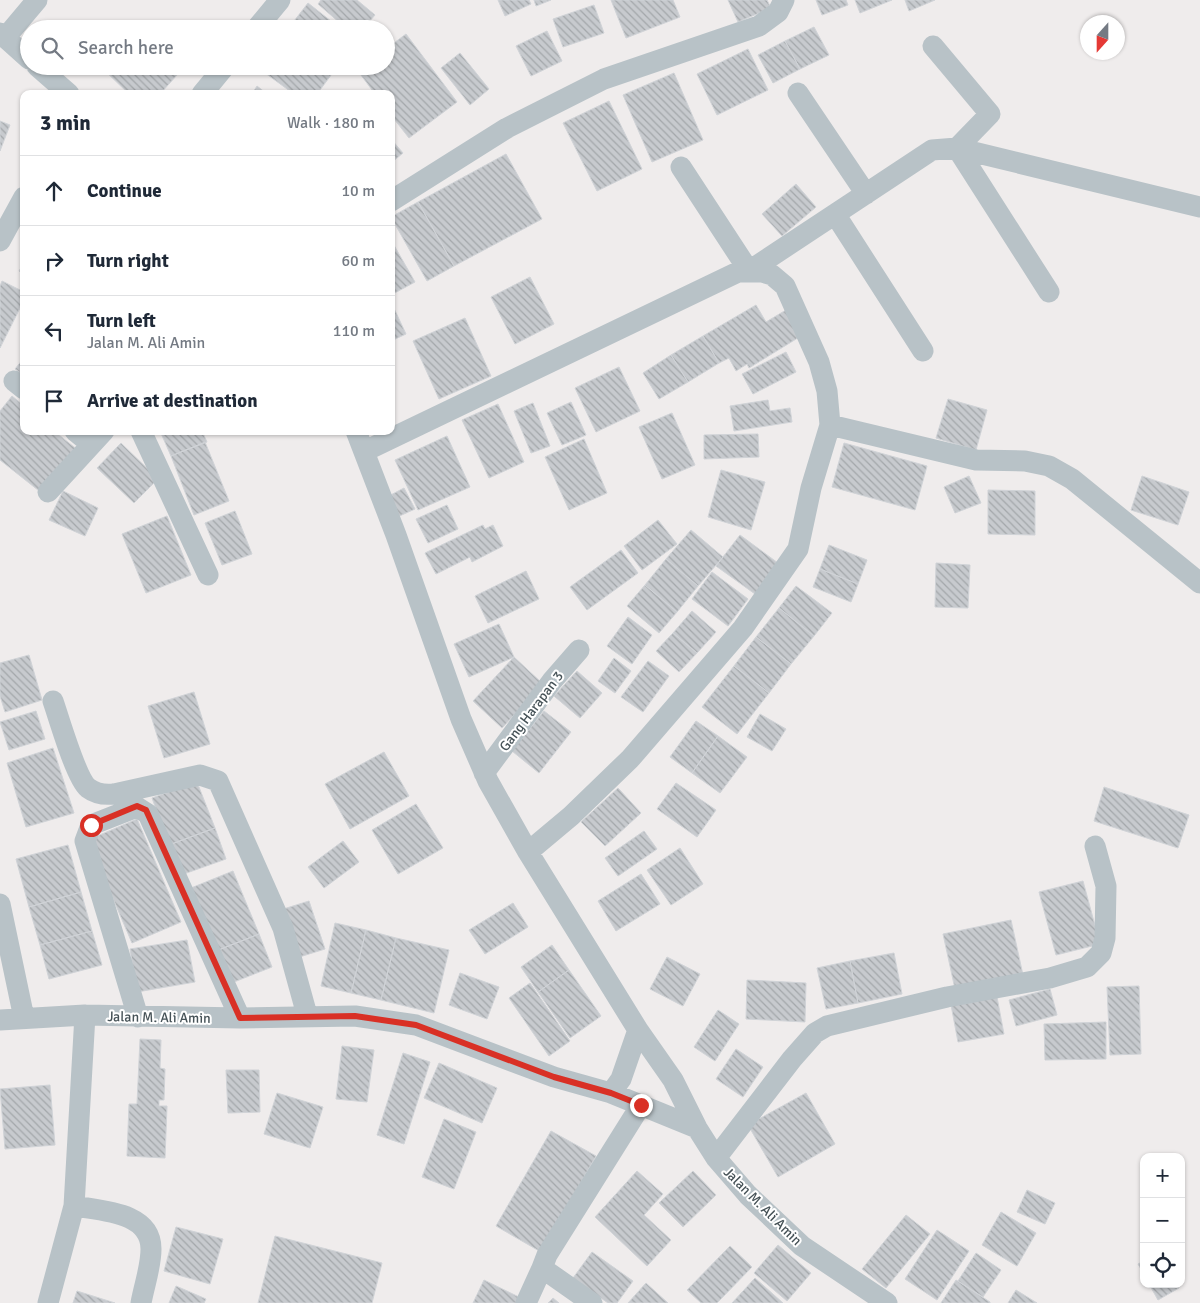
<!DOCTYPE html>
<meta charset="utf-8">
<style>
body{margin:0;font-family:Signika,sans-serif;background:#f2f2f3;color:#1f2937}
.controls{position:absolute;right:15px;bottom:15px;display:grid;overflow:hidden;border-radius:10px;box-shadow:0 1px 4px #0004}
.controls button{width:45px;height:45px;display:grid;place-items:center;padding:0;border:0;border-bottom:1px solid #e0e1e3;background:#fff;color:#1f2937;font:25px sans-serif}
.compass{position:absolute;left:1080px;top:15px;width:45px;height:45px;border-radius:50%;background:#fff;box-shadow:0 1px 4px #0004;rotate:201deg}
.stop{position:absolute;width:15px;height:15px;margin:-11px;border:4px solid #d93025;border-radius:50%;background:#fff}
.stop.end{background:#d93025;border-color:#fff;box-shadow:0 1px 5px #0008}
.list{margin:0;padding:0;list-style:none}
h2{display:flex;justify-content:space-between;align-items:center;height:65px;margin:0;padding:0 20px;font-size:21px}
h2 small{font-size:16px;font-weight:400;color:#747a83}
.list li{display:grid;grid-template-columns:32px 1fr auto;gap:15px;align-items:center;box-sizing:border-box;height:70px;padding:0 20px;border-top:1px solid #e0e1e3}
.list b{display:block;font-size:19px;white-space:nowrap}
.list p{margin:0;font-size:16px;white-space:nowrap;color:#747a83}
.list em{font-size:16px;font-style:normal;color:#747a83}
.icon{flex:none;width:28px;height:28px;fill:none;stroke:currentColor;stroke-width:2;stroke-linecap:round;stroke-linejoin:round}
.map{position:relative;flex:none;width:1200px;height:1303px;overflow:hidden}
.search{position:absolute;background:#fff;box-shadow:0 1px 4px #0004;left:20px;top:20px;width:375px;height:55px;display:flex;align-items:center;gap:12px;box-sizing:border-box;padding:0 18px;border-radius:28px;color:#747a83;font-size:19px}
.panel{position:absolute;background:#fff;box-shadow:0 1px 4px #0004;left:20px;top:90px;width:375px;height:345px;border-radius:10px}
.map>svg:first-child{display:block}
.building{fill:url(#building-back-hatch);stroke:#d0d3d7}
.lines{fill:none;stroke-linecap:round;stroke-linejoin:round}
.street{stroke:#b8c2c7;stroke-width:21}
.route{stroke:#d93025;stroke-width:6}
.labels{text-anchor:middle;stroke-width:4;stroke-linejoin:round;paint-order:stroke}
.street-label{font-size:14px;fill:#465257;stroke:#fff}
</style>
<div class="map">
<svg width="1200" height="1303" viewBox="0 0 1200 1303">
<defs>
<pattern id="building-back-hatch" width="6" height="6" patternUnits="userSpaceOnUse" patternTransform="scale(1.25)"><rect width="6" height="6" fill="#c7cace"/><path d="M-1 5l2 2M0 0l6 6M5-1l2 2" fill="none" stroke="#a3a7aa"/></pattern>
</defs>
<rect width="100%" height="100%" fill="#efecec"/>
<path class="building" d="M321,0H357L375,15L363,29H347L318,4Z
M498,0H529L531,4L505,16Z
M534,0H551L536,6Z
M611,0H673L680,17L626,38Z
M728,0H767L771,8L738,22Z
M816,0H846L848,5L822,15Z
M855,0H892L860,13Z
M905,0H935L909,11Z
M308,3L341,29H297L291,25Z
M594,5L604,33L563,47L553,19Z
M814,27L829,55L800,69L785,41Z
M547,31L562,61L531,76L516,46Z
M406,34L457,102L409,138L391,115V94H375L358,71L363,66H386V49Z
M785,41L800,69L773,83L758,55Z
M748,49L768,90L717,115L697,74Z
M460,53L489,89L470,105L441,68Z
M100,66H168L177,75L160,94H129Z
M263,66H336L337,67L317,94H294L261,70Z
M674,73L703,140L652,162L623,95Z
M257,86L267,94H252Z
M609,101L642,169L597,191L563,123Z
M0,121L10,125L0,151Z
M391,139L403,153L391,163Z
M506,154L542,219L454,266L418,202Z
M796,184L816,207L782,236L762,214Z
M418,202L454,266L427,281L391,217Z
M391,240L415,282L391,295Z
M24,263V275L19,271Z
M530,277L554,324L515,344L491,297Z
M2,281L24,292V300L0,348V286Z
M391,302L406,334L391,341Z
M756,305L766,322L786,310L801,336L749,368L747,364L736,371L729,358L719,363L703,336Z
M465,318L491,376L439,399L413,341Z
M703,336L719,363L688,382L671,355Z
M786,352L796,372L753,394L742,374Z
M671,355L688,382L659,399L643,373Z
M24,358V375L15,369Z
M619,367L640,411L596,432L575,388Z
M12,396L24,406V431H54L79,451L43,494L0,460V411Z
M948,399L987,410L976,450L936,438Z
M768,400L770,411L790,408L792,422L734,431L730,406Z
M571,402L586,435L562,445L547,413Z
M533,403L550,446L531,453L514,411Z
M498,404L524,462L489,478L462,420Z
M672,413L695,465L662,479L639,427Z
M160,431H202L207,442L171,456Z
M758,434L759,457L704,459V435Z
M447,436L470,487L418,510L395,460Z
M584,439L607,493L569,510L545,457Z
M205,442L229,501L194,515L171,456Z
M121,443L158,479L134,503L97,468Z
M844,443L927,466L915,510L832,487Z
M721,470L765,482L751,530L708,517Z
M969,476L981,503L955,513L944,487Z
M1142,476L1189,492L1178,525L1131,510Z
M404,488L415,509L395,518L385,498Z
M988,490L1035,491V535L988,534Z
M63,491L98,508L85,536L49,520Z
M447,505L458,529L428,543L416,519Z
M235,511L252,554L222,565L205,523Z
M167,516L191,575L146,593L122,534Z
M658,520L677,544L642,570L624,546Z
M483,525L485,529L493,525L503,546L472,562L470,557L436,574L425,553Z
M691,530L723,557L698,586L666,559Z
M740,535L778,563L755,594L716,566Z
M829,545L867,560L858,584L820,569Z
M621,550L638,573L587,610L570,587Z
M666,559L698,586L677,612L645,585Z
M936,563L970,565L968,608L935,607Z
M820,569L858,584L851,602L813,587Z
M526,571L539,599L488,623L475,596Z
M712,572L748,599L728,626L692,599Z
M645,585L677,612L659,633L627,606Z
M796,586L832,613L814,636L779,608Z
M779,608L814,636L791,664L756,637Z
M692,611L716,632L697,653L673,633Z
M628,617L652,635L632,664L607,646Z
M499,624L514,657L469,677L454,644Z
M673,633L697,653L679,672L656,651Z
M756,637L791,664L769,693L734,666Z
M29,655L42,700L5,712L0,696V663Z
M514,657L543,684L502,728L473,701Z
M614,658L631,671L615,693L598,681Z
M648,661L669,676L643,712L621,697Z
M734,666L769,693L737,734L702,707Z
M577,671L602,693L580,718L554,696Z
M194,692L210,744L164,758L148,706Z
M36,711L45,739L9,750L0,722Z
M544,711L571,732L539,773L512,751Z
M760,714L786,729L772,751L747,737Z
M696,721L718,736L692,773L670,757Z
M718,736L747,757L720,793L692,773Z
M53,748L74,813L26,827L7,763Z
M384,752L409,796L350,829L325,784Z
M197,782L215,828L169,845L152,798Z
M676,783L716,810L697,837L657,809Z
M1104,787L1189,815L1178,848L1094,821Z
M618,788L641,813L605,846L581,822Z
M416,804L443,848L398,874L372,830Z
M137,819L181,922L132,943L88,840Z
M215,828L226,859L181,875L169,845Z
M644,831L657,849L618,876L605,858Z
M343,841L359,862L324,888L308,867Z
M68,845L81,892L29,907L16,859Z
M680,848L703,884L671,905L647,870Z
M233,871L259,934L216,951L191,888Z
M641,874L660,904L616,931L598,901Z
M1083,881L1100,944L1056,955L1039,892Z
M81,892L92,931L40,945L29,907Z
M309,901L325,949L293,959L277,911Z
M513,903L528,927L485,954L469,930Z
M1011,920L1023,975L955,989L943,934Z
M335,923L366,930L351,993L321,986Z
M366,930L396,938L381,1000L351,993Z
M92,931L102,965L49,979L40,945Z
M259,934L272,967L229,984L216,951Z
M396,938L449,950L434,1013L381,1000Z
M187,940L195,982L137,992L130,949Z
M552,945L569,970L538,992L521,967Z
M894,953L902,994L858,1003L850,961Z
M667,957L700,974L683,1006L650,989Z
M850,961L858,1003L826,1009L817,968Z
M569,970L601,1016L570,1038L538,992Z
M460,973L499,987L487,1019L449,1005Z
M747,980L806,983L805,1022L746,1019Z
M530,983L570,1041L549,1056L509,998Z
M1139,986L1141,1054L1110,1055L1107,987Z
M1050,989L1057,1015L1016,1026L1009,1000Z
M997,997L1004,1034L958,1042L951,1005Z
M718,1010L739,1024L715,1061L694,1047Z
M1106,1022V1059L1045,1060L1044,1024Z
M140,1039L161,1040L160,1068L165,1069L164,1100H159V1106H167L165,1158L127,1156L129,1104H137Z
M342,1046L374,1050L367,1102L336,1099Z
M736,1049L763,1067L743,1097L716,1079Z
M403,1053L430,1062L404,1144L377,1135Z
M439,1063L497,1088L482,1123L424,1098Z
M226,1070H259L260,1112L228,1113Z
M50,1085L55,1145L5,1149L0,1089Z
M277,1093L323,1107L310,1148L264,1134Z
M806,1093L835,1144L778,1177L748,1125Z
M444,1119L476,1132L454,1189L422,1177Z
M551,1131L596,1156L541,1252L496,1226Z
M637,1171L663,1194L644,1215L671,1240L647,1266L595,1217Z
M693,1171L716,1195L683,1227L659,1203Z
M1027,1190L1055,1203L1045,1224L1017,1212Z
M1001,1212L1036,1233L1017,1266L982,1245Z
M906,1215L930,1234L886,1288L862,1269Z
M176,1227L223,1239L210,1284L164,1271Z
M937,1230L969,1251L937,1300L905,1279Z
M275,1236L382,1263L372,1303H258Z
M778,1245L811,1273L787,1301L754,1273Z
M730,1246L752,1267L717,1303H701L687,1290Z
M592,1252L633,1281L617,1303H608L573,1278Z
M976,1253L1001,1270L983,1297L958,1281Z
M1144,1261V1274L1138,1264Z
M755,1278L783,1303H732Z
M484,1280L525,1300L523,1303H473Z
M956,1280L990,1302V1303H941Z
M646,1283L668,1303H628Z
M1149,1284H1177L1179,1288L1158,1300Z
M176,1286L206,1299L204,1303H169Z
M1016,1290L1037,1303H1008Z
M77,1291L115,1303H73Z
M553,1298L559,1303H548Z"/>
<g class="lines">
<path class="street" d="M256,29L280,0
M0,33L29,59
M5,38L37,0
M933,46L990,114L957,148L1049,292
M37,66L69,94
M798,93L866,194
M202,94L225,66
M681,167L749,271L932,150L957,148L1200,207
M391,201L507,128L604,79L759,26L778,12L784,0
M835,214L923,351
M0,241L24,197
M14,381L24,389
M830,425L976,460L1025,461L1049,466L1072,479L1200,583
M75,431L91,444
M141,431L208,575
M356,431L396,535L461,719L488,781L528,852L638,1030L673,1080L697,1128L716,1158L748,1195L802,1246L887,1303
M365,451L738,272H762L772,275L785,286L819,362L827,391L830,425L811,488L798,549L743,628L630,759L571,816L528,852
M48,492L104,431
M53,701C59,718 76,778 88,788C96,794 105,795 114,794L200,775L218,781L283,928L307,1015
M484,773L552,681L579,650
M0,904L24,1018
M138,1017L85,841L91,825L137,807L148,814L240,1018
M0,1020L85,1015L240,1018L355,1016L416,1025L554,1077L611,1093L697,1128
M611,1093L621,1079L638,1030
M716,1158L792,1059L815,1033L827,1026L947,997L1050,978L1087,967L1101,953L1105,938L1106,886L1095,846
M74,1206C102,1211 151,1212 151,1249C151,1267 144,1286 141,1303
M48,1303L74,1206L85,1015
M526,1303L542,1268
M592,1303L542,1268L547,1255L641,1105"/>
</g>
<g class="lines">
<path class="route" d="M91,825L132,808L137,806L146,810L240,1018L355,1016L416,1025L554,1077L611,1093L641,1105"/>
</g>
<g class="labels">
<g class="street-label">
<text transform="translate(531 711) rotate(-53)" y="5">Gang Harapan 3</text>
<text transform="translate(159 1017) rotate(1)" y="5">Jalan M. Ali Amin</text>
<text transform="translate(763 1206) rotate(45)" y="5">Jalan M. Ali Amin</text>
</g>
</g>
</svg>
<div class="controls">
<button>+</button>
<button>−</button>
<button><svg class="icon" aria-label="locate" viewBox="0 0 24 24"><circle cx="12" cy="12" r="6"/><path d="M12 2v4M12 18v4M2 12h4M18 12h4"/></svg></button>
</div>
<svg class="compass" viewBox="-18 -18 36 36"><path d="M0-13l5 13h-10z" fill="#e53935"/><path d="M0 13l5-13h-10z" fill="#747a83"/></svg>
<div class="stop" style="left:91px;top:825px"></div>
<div class="stop end" style="left:641px;top:1105px"></div>
<div class="search"><svg class="icon" aria-label="search" viewBox="0 0 24 24"><circle cx="10" cy="10" r="6"/><path d="M15 15l6 6"/></svg>Search here</div>
<section class="panel">
<h2>3 min<small>Walk · 180 m</small></h2>
<ul class="list">
<li><svg class="icon" aria-label="ahead" viewBox="0 0 24 24"><path d="M12 20V5M6 11l6-6 6 6"/></svg><div><b>Continue</b></div><em>10 m</em></li>
<li><svg class="icon" aria-label="right" viewBox="0 0 24 24"><path d="M7 20v-9h11M14 6l5 5-5 5"/></svg><div><b>Turn right</b></div><em>60 m</em></li>
<li><svg class="icon" aria-label="left" viewBox="0 0 24 24"><path d="M17 20v-9H6M10 6l-5 5 5 5"/></svg><div><b>Turn left</b><p>Jalan M. Ali Amin</p></div><em>110 m</em></li>
<li><svg class="icon" aria-label="arrive" viewBox="0 0 24 24"><path d="M6 21V4h12l-3 4 3 4H6"/></svg><div><b>Arrive at destination</b></div></li>
</ul>
</section>
</div>
